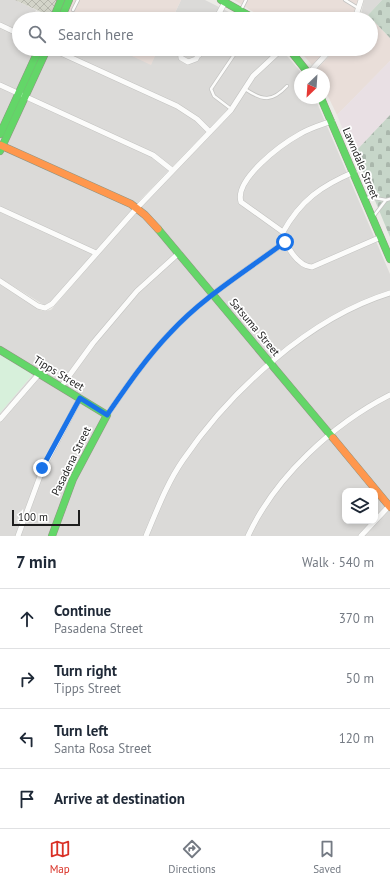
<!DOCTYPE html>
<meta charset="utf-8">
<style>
body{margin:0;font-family:"PT Sans",sans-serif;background:#f2f2f3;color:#1f2937}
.controls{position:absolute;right:12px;bottom:12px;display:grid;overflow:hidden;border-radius:8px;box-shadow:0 2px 6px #0003}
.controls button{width:36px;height:36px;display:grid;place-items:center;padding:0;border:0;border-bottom:1px solid #e0e1e3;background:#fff;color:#1f2937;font:20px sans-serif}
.compass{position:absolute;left:294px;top:68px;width:36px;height:36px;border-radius:50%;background:#fff;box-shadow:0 2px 6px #0003;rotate:205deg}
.scale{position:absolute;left:12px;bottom:10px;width:68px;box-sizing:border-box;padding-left:4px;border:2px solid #1e1e1e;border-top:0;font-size:11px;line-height:14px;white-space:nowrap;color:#1e1e1e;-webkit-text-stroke:3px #fff;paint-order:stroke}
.stop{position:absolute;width:12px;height:12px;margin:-9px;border:3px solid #1a73e8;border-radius:50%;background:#fff}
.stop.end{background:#1a73e8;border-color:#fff;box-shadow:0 1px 4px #0008}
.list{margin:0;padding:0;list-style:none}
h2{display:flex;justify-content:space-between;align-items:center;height:52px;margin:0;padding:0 16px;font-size:17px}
h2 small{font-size:13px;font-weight:400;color:#747a83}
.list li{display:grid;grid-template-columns:26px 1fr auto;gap:12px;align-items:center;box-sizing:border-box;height:60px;padding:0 16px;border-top:1px solid #e0e1e3}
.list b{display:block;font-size:15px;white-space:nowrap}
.list p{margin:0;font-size:13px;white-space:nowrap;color:#747a83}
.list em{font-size:13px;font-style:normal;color:#747a83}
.icon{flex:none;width:22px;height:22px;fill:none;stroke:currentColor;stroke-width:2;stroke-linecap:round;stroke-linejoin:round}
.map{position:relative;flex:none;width:390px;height:536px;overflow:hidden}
.search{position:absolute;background:#fff;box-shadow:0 2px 6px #0003;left:12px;right:12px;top:12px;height:44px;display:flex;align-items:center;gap:10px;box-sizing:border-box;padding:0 14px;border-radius:22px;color:#747a83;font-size:15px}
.sheet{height:292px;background:#fff}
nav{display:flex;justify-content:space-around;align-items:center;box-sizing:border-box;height:56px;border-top:1px solid #e0e1e3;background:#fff;font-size:11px;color:#747a83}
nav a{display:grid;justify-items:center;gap:2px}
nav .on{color:#d93025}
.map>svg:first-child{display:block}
.residential{fill:#dbdad8;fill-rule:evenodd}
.commercial{fill:#e9ded9}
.industrial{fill:#e9e0e4}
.construction{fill:url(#construction-cross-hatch)}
.cemetery{fill:url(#cemetery-stones)}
.park{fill:#d7f0db}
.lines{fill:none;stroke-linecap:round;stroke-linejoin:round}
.lane-casing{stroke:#c3c3c1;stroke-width:4}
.street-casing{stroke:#c3c3c1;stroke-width:6}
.fast-casing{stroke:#909481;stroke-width:8}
.slow-casing{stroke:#909481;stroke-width:8}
.lane{stroke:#fcfcfb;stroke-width:2.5}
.street{stroke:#fcfcfb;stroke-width:5}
.fast{stroke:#63d668;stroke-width:7}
.slow{stroke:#ff974d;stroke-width:7}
.route{stroke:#1a73e8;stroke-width:5}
.labels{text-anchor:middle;stroke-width:3.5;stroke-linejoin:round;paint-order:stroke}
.street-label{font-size:11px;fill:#1e1e1e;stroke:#fff}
</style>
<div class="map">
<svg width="390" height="536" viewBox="0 0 390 536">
<defs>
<pattern id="construction-cross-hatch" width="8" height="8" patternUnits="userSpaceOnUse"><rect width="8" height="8" fill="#d3d4c9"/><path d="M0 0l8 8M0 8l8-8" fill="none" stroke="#b5b6ac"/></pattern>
<pattern id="cemetery-stones" width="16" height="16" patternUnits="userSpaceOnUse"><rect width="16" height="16" fill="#c7d6c9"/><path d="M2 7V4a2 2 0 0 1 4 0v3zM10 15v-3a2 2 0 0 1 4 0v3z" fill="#aab7ac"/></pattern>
</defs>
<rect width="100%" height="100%" fill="#ecebe7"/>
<path class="residential" d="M0,0H15L36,10L32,19H19V49H36L0,127Z
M181,0H205L243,19H172Z
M364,0H382L368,15L361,14Z
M49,49H117L151,64L158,49H281L300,71L301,74L300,98H315L390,274V536H0V413L37,370L0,346V284L42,311L51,310L135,213L231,114L227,110L142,198L49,305H44L0,278V157ZM345,491H375V521H345Z"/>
<path class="commercial" d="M71,0H181L172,19H63Z
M234,0H359L353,19H265Z
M361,14L368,15L390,38V61L337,115L324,88V74H317L316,70L336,49H371V19H359Z
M117,49H158L151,65Z
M298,49H328L312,65Z"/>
<path class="industrial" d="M390,61V115L353,154L337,115Z"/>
<path class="construction" d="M15,0H58L50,16Z"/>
<path class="cemetery" d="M382,0H390V38L368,15Z
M390,115V237L355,152Z"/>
<path class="park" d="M0,354L33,374L0,413Z"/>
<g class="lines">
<g class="lane-casing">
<path id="lane" d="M345,0L358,8
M73,10L78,0
M241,10L246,0
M184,19L187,14
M245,89C263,101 272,102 287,86
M231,109L214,96L211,89L238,49
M366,199L369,197L386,200
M373,217L386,200L390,199"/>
</g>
<g class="street-casing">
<path id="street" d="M216,19L225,2
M355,19L361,0
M0,25L19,34
M52,49L177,106L197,119L210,132
M180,49L181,58L188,62L196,59L202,49
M184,49L199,55
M309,73L331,49
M0,85L153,155L172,170
M354,172C321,186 301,200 283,232C285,245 297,266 312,267L381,237
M0,209L96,253
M283,232L241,202C234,179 282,144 300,134C310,128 321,125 332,121
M0,281L38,306L45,308L52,304L136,209L231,110L253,76L282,49
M61,387L93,343L137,291L179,253
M107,415C127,386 146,358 170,333C203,297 246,271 285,242
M0,419L39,374
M375,521L390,505
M18,536L43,468L80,398
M146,536C157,510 167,483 183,460C230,391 309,318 390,293
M248,536C275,477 333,424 390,395
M361,536L375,521"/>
</g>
<g class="fast-casing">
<path id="fast" d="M221,0L255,19
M53,19L61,0
M61,19L69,0
M289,49L309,74
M321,98L390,259
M0,134L39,49
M0,151L47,49
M158,229L333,438
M0,350L107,415L73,479L52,536"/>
</g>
<g class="slow-casing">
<path id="slow" d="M0,145L131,204L145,215L158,229
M333,438L390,507"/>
</g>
<use href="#lane" class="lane"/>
<use href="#street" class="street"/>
<use href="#fast" class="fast"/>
<use href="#slow" class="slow"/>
</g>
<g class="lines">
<path class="route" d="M42,468L80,398L107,415C127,386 146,358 170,333C203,297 246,271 285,242"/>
</g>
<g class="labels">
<g class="street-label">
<text transform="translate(361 163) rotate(67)" y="4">Lawndale Street</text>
<text transform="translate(255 327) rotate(50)" y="4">Satsuma Street</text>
<text transform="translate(59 373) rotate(31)" y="4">Tipps Street</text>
<text transform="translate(71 461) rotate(-64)" y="4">Pasadena Street</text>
</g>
</g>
</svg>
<div class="controls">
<button><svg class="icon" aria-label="layers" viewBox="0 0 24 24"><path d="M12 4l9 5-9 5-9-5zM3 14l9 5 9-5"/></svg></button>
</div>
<svg class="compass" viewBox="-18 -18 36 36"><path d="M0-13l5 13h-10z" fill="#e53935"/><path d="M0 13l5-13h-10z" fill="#747a83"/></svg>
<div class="scale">100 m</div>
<div class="stop" style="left:285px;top:242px"></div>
<div class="stop end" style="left:42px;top:468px"></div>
<div class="search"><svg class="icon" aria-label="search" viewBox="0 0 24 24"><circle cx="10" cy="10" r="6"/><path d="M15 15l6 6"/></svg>Search here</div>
</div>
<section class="sheet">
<h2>7 min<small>Walk · 540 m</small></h2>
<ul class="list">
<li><svg class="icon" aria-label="ahead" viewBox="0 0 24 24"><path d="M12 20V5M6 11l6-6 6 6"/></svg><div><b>Continue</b><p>Pasadena Street</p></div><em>370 m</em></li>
<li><svg class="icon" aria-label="right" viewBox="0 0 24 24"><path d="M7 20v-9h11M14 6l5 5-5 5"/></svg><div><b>Turn right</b><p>Tipps Street</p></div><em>50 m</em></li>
<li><svg class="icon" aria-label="left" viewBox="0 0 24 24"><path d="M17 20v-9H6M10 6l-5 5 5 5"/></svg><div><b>Turn left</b><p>Santa Rosa Street</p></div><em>120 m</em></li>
<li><svg class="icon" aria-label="arrive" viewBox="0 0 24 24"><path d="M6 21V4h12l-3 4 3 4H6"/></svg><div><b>Arrive at destination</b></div></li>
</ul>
</section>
<nav>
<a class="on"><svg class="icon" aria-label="map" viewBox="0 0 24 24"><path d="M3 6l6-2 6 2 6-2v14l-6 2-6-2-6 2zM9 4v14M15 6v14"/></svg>Map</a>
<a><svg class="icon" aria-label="directions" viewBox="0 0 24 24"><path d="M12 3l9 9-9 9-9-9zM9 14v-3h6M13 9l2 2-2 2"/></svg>Directions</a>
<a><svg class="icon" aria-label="saved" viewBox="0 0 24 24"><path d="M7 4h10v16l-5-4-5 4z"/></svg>Saved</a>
</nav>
